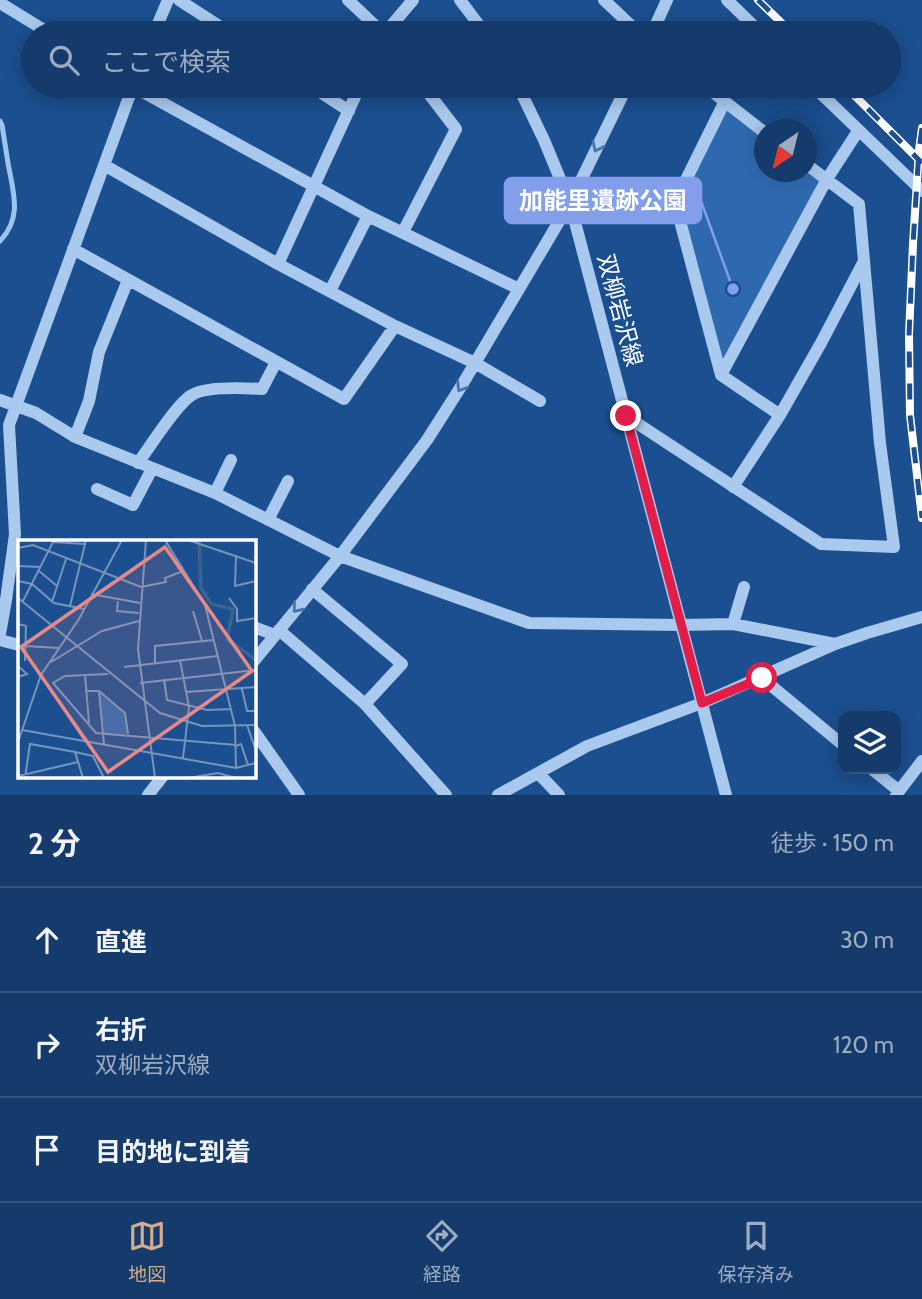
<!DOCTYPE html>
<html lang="ja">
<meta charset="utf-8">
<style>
body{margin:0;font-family:Cabin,"Noto Sans JP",sans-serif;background:#214673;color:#f1f3f6}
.controls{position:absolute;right:21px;bottom:21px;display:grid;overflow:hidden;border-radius:14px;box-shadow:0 4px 18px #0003}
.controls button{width:63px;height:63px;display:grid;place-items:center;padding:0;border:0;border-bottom:2px solid #33557e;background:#143b6b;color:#f1f3f6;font:35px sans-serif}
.compass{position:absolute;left:754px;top:119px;width:63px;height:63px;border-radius:50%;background:#143b6b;box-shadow:0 4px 18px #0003;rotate:215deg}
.stop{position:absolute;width:21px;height:21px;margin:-16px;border:5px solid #e11d48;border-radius:50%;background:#fff}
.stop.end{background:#e11d48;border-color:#fff;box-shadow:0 2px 7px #0008}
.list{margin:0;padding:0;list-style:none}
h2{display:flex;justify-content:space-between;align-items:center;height:91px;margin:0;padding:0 28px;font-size:30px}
h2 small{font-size:23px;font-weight:400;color:#9dadc1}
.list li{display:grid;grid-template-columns:46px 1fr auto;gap:21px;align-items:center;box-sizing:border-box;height:105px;padding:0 28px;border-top:2px solid #33557e}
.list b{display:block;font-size:26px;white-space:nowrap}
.list p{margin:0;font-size:23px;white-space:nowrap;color:#9dadc1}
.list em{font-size:23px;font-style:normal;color:#9dadc1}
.icon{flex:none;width:38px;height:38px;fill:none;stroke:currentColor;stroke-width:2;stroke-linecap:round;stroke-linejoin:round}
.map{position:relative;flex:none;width:922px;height:795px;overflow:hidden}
.search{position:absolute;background:#143b6b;box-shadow:0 4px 18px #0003;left:21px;right:21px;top:21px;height:77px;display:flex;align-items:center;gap:18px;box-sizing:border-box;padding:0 24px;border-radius:38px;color:#9dadc1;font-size:26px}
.sheet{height:406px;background:#143b6b}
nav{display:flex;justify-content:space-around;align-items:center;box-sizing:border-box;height:98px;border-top:2px solid #33557e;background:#143b6b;font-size:19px;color:#9dadc1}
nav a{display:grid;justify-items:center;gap:4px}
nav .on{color:#d6ab8b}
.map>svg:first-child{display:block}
.green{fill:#2e69ad}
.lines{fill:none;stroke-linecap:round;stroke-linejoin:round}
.stream{stroke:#9cc4f0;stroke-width:5}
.minor{stroke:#a9c9ee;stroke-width:12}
.rail-casing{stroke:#fff;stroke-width:8}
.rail{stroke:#1b4f8f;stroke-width:5;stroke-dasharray:16;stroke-linecap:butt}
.oneway{stroke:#4674ac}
.route{stroke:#e11d48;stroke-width:9}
.labels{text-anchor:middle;stroke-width:7;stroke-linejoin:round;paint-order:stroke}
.street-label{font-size:23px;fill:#fff;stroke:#1b4f8f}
.inset-river{fill:none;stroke:#3c6290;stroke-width:3.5}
.inset-road{fill:none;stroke:#7695bc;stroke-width:2}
.view{fill:#e88989;fill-opacity:0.15;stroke:#e88989;stroke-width:3.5}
.inset-edge{fill:none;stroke:#fff;stroke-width:3.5}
.leader{fill:none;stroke:#839eea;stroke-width:2.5}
.callout-dot{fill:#839eea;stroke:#1b4f8f;stroke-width:2.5}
.callout{fill:#839eea;stroke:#839eea;stroke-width:2.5}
.callout-label{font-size:24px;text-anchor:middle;font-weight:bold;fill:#fff}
</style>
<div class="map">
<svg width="922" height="795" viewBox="0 0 922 795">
<rect width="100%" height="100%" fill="#1b4f8f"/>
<path class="green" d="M725,101L764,132V172H806L827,179L721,375L675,202Z"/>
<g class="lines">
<path class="stream" d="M0,121L2,125C4,138 6,150 8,163C13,192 23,217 0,241"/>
<path class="minor" d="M179,0L230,33
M348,0L383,33
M460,0L485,33
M604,0L639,33
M727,0L761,33
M0,3L49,33
M154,33L168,0
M385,33L413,0
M652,33L667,0
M132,86L368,216L519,289
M311,86L349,111
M518,86L544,140L570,203L726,795
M705,86L764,132
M813,86L922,191
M725,101L675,202L721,375L780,415
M104,165L278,264L395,326L475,363L540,401
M403,232L456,129L423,86
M73,249L344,399L395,326
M278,264L360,86
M330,291L368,216
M721,375L827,179L858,131
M0,400L36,413L75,437L215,493L340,556L529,623L681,625L733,624L835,644
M626,416L821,544L894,547L880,443L859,204L806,164
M75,437L89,401L99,352L128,280
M138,463C150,447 177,403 192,395C206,386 245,388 262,389L276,362
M733,487L780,415L821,343L864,261
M97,489L133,505L152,469
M215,493L231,460
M268,520L288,481
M312,589L402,664L365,704
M733,624L744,587
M254,627L275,635
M279,630L365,704L446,795
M0,634L6,600L15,534L9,425L133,86
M0,640L19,645
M254,661L340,556L427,440L462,385L570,203L627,86
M762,678L843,745
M254,731L299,795
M872,769L899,791
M538,773L559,795
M148,795L163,776
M498,795L587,746L702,703L835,644L867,633L922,617
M896,795L922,761"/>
<g class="rail-casing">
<path id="rail" d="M758,0L792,33
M845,86L922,163
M922,128L919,150L913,244L909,335L910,415L922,518"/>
</g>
<use href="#rail" class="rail"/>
</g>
<defs><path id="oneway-chevron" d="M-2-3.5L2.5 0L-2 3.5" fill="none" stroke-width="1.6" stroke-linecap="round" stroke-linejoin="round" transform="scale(1.75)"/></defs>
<g class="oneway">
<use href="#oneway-chevron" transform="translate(597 147) rotate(116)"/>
<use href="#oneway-chevron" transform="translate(461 387) rotate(122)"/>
<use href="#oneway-chevron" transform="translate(297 608) rotate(129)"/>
</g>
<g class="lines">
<path class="route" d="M626,416L702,703L762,678"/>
</g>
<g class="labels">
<g class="street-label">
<text transform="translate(620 310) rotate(75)" y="8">双柳岩沢線</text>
</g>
</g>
<g transform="translate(18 540)">
<rect width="238" height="238" fill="#1b4f8f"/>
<path d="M81,151L107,173L110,194L86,193Z" fill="#2e69ad"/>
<path class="inset-river" d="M181,0L183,48L193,64L215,69L209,99L238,120"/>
<path class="inset-road" d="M128,0L120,109L137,238M147,0L187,65L217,186L218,228M170,0L238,23M35,2L67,4M0,8L15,5L123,47L148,42L147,38L165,31M218,15L217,46L238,41M0,26L23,27M21,31L39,46M0,41L14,44L36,63L66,69M73,54L122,63M0,58L142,173L184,186L238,185M211,58L219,69V81L238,78M5,61L36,0M100,61L99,71L121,73M34,62L48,19M52,66L68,0M175,71L184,101M0,84L8,86L7,121M7,106L41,108M162,120L171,167L165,218M33,122L84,91L121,81M137,123V106L196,100M0,126L9,134L0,137M106,127L200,116M90,134L47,136L35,143L78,193L218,205M67,135L71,183M146,139L149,160L189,170L213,169M122,143L238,130M224,149L229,171H238M67,151H81L107,173L110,194M81,152L86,204M168,152L238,147M50,176L67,201M229,185L238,211M4,190L218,228L238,223M0,202L23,135L61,79L104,0M218,206L223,204L230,225M57,212L75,216L86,238M0,236L60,222M7,238L12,204L57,212L65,238M170,238L200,233L218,238"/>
<path class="view" d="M147,7L234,131L90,232L3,107Z"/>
<rect width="238" height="238" class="inset-edge"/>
</g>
<path class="leader" d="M733 289L701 201"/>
<circle class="callout-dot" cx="733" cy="289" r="7"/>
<rect class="callout" x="505" y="178" width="196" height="45" rx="7"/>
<g class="callout-label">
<text x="603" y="209">加能里遺跡公園</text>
</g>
</svg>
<div class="controls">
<button><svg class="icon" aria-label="layers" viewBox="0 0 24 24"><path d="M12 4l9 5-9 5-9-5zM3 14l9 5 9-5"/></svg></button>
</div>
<svg class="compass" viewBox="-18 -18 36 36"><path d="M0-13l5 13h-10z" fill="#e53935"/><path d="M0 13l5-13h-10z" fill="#9dadc1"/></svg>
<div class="stop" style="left:762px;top:678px"></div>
<div class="stop end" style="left:626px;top:416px"></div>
<div class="search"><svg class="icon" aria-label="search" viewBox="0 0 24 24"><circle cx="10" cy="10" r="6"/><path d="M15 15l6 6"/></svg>ここで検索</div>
</div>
<section class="sheet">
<h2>2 分<small>徒歩 · 150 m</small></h2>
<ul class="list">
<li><svg class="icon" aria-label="ahead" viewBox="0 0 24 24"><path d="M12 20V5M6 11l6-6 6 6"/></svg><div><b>直進</b></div><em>30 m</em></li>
<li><svg class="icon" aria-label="right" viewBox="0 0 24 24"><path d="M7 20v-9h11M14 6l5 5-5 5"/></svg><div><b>右折</b><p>双柳岩沢線</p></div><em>120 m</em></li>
<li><svg class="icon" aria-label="arrive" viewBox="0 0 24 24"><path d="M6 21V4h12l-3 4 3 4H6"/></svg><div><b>目的地に到着</b></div></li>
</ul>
</section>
<nav>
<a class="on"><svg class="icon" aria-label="map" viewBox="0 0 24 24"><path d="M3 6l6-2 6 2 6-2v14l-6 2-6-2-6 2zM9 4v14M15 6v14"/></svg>地図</a>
<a><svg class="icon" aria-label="directions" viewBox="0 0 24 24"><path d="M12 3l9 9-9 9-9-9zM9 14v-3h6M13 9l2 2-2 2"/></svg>経路</a>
<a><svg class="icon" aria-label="saved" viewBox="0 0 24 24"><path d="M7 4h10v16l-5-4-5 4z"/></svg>保存済み</a>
</nav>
